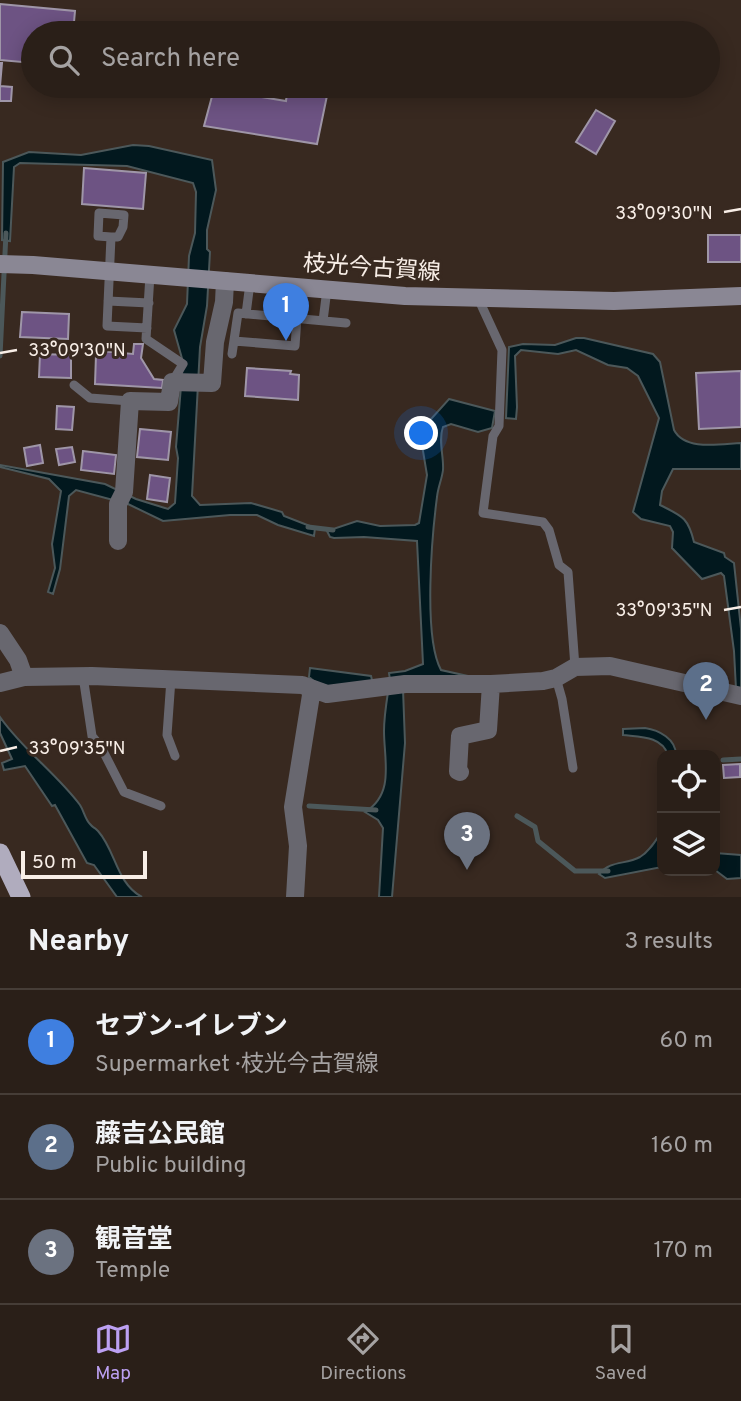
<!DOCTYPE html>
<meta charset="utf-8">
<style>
body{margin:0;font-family:Overpass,"Noto Sans JP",sans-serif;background:#322721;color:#f1f3f6}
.controls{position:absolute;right:21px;bottom:21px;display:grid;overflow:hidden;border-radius:14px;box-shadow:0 4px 18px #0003}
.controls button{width:63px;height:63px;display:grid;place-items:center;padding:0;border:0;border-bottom:2px solid #463d37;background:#2a1f18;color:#f1f3f6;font:35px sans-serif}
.scale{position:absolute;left:21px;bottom:18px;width:126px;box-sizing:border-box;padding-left:7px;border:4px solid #f8eee7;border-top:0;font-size:19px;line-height:24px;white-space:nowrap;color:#f8eee7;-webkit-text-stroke:5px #382920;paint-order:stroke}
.you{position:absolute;left:422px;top:434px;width:24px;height:24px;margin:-18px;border:5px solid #fff;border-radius:50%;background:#1a73e8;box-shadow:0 0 0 10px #1a73e833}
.badge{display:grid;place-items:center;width:46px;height:46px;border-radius:50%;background:#bca0f2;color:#fff;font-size:23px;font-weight:700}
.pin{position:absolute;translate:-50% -58px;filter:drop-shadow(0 2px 4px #0008)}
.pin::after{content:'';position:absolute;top:37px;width:24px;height:21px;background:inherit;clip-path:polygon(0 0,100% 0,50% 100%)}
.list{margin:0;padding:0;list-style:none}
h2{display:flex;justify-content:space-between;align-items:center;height:91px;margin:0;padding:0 28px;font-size:30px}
h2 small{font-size:23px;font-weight:400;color:#a5a2a2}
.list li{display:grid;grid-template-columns:46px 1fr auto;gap:21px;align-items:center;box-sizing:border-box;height:105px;padding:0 28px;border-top:2px solid #463d37}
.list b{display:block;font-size:26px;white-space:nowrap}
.list p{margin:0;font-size:23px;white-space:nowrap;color:#a5a2a2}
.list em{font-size:23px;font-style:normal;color:#a5a2a2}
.icon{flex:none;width:38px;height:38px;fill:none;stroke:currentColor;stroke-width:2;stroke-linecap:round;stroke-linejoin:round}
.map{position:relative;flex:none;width:741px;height:897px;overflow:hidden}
.search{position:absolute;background:#2a1f18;box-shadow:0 4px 18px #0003;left:21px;right:21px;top:21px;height:77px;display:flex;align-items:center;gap:18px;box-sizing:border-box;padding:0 24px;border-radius:38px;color:#a5a2a2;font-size:26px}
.sheet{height:406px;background:#2a1f18}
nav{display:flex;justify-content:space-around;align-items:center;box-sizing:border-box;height:98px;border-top:2px solid #463d37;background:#2a1f18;font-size:19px;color:#a5a2a2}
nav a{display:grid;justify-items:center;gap:4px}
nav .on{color:#bca0f2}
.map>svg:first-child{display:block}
.water{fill:#02181e;stroke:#4c585a;stroke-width:2}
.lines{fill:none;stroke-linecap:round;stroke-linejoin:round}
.stream{stroke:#4c585a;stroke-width:5}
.building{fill:#6d5383;stroke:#9f96a8;stroke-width:2}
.service{stroke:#68676f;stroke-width:9}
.minor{stroke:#68676f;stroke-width:18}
.secondary{stroke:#8a8794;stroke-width:18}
.trunk{stroke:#b0acbe;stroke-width:19}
.ticks{fill:none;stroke:#f8eee7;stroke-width:2.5}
.labels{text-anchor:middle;stroke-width:6;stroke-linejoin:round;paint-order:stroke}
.street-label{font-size:23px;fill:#f8eee7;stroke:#382920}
.ticks-label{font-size:18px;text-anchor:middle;fill:#f8eee7;stroke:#382920;stroke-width:6;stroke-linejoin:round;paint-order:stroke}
</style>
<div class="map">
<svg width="741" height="897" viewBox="0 0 741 897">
<rect width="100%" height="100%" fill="#382920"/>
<path class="water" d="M133,145L149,146L212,160L216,190L207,230V249L210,252L207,306L200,347L192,496L200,505L251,503L282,512L284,516L315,528L314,536L278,525L257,515H230L163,521L128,504L76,490L69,496L60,569L53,594L48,592L55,568L52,544L61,491L49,479L0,467V465L105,484L136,499L168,509L175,503L178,458L176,447L183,362L174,330L187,304L189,256L195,233L196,192L193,183L127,166L20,163L14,167L10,241L2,240L3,162L29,152L81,155Z
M576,338H584L653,354L660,362L674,430C685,451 720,444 741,443V469H673L662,491L660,505C682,516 688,517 694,542L724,553L725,557L734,563L741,629V690L736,689L734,651L724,576L721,573L702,579L672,548L673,532L670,526L641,519L633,512L659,418L638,376L627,368L608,365L576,350L558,354L521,350L515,356L517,407L516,419L506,418L509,347L523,344L555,345Z
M449,399L495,411L492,428L478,432L451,424L443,427C438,441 444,456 443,470C442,479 438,487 437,497C432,535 423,637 441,670L468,676L390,680L389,673L405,671L423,664L417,541L364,537L334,538L330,537L327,531L357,521L380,526L415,525L419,523L427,475L422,445L423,428Z
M310,668L371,676L373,684C354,686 322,692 309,677Z
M403,689L405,743L392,897H379L383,828L378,820L365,812C395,794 384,760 384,731C384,718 386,705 388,692Z
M0,717C23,750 56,773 80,805C84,811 85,819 90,824C95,830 92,825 98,831C116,851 116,883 142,897H117L94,865L87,863L55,805L52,806L25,766L4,770L2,763L12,759L0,733Z
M645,728C659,730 676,739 676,755H668C662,736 640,737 623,735V729Z
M662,831V867L605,878L599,874C611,860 625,865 640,857C650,851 656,840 662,831Z
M715,853L741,855V878L727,879L715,870Z"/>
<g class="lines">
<path class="stream" d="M0,356L6,233
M308,527L333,530
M723,760L741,759
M309,806L376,810
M517,816L535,827L538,841L575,871H608"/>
</g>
<path class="building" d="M0,4L75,11L73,33H33V63L0,60Z
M0,63H2L0,86L12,87L11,101H0Z
M288,86H329L317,144L204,126L214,89L286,101Z
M596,110L615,121L596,154L576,142Z
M84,168L146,173L143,209L82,204Z
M708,235H741V262H708Z
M22,312L69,314L68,339L20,337Z
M134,344H143L141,358L154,379L163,380L162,388L95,384L96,355L100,351L133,354Z
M40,354L71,355V378L39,377Z
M247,368L291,371L290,374L299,375L298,400L245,396Z
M741,371V427L699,429L696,373Z
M57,406L74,407L72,430L56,429Z
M140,429L171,432L168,460L137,457Z
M40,445L43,463L27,466L24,448Z
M72,447L75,462L59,465L56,449Z
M83,451L116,455L114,474L81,470Z
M150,475L170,478L167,502L147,499Z
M740,764V777L724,778L723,765Z"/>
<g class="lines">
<path class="service" d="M111,237H118L123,227L124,215L99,213L98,236L111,237L107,326L147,328
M150,275L146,339L183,364L172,382
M478,298L502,350L499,426L493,436L483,513L543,522L549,530L559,565L568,572L575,667
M108,301L149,303
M246,314L250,283
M323,321L327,289
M234,341L295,346L297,318
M232,354L238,313L346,323
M74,385L90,398L130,401
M83,676L92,736L101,747L124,792L161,806
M556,678L562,699L573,768
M171,679L167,735L175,756"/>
<path class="minor" d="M118,541V504L124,492L130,401L169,402L172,382L212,383L215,342L224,302L225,281
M0,633L18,660L24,677
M0,683L24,677L92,676L302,685L327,694L405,684H491L543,681L556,678L575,667L610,666L741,696
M460,772L458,771L460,736L488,730L491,684
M295,897L298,846L293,807L312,689"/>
<path class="secondary" d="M0,264L33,265L405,296L614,301L741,296"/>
<path class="trunk" d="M0,853L21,897"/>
</g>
<path class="ticks" d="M724,212L741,209M0,353L17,350M724,610L741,607M0,751L17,747"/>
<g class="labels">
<g class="street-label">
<text transform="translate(372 267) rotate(4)" y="8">枝光今古賀線</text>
</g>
</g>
<g class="ticks-label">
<text x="664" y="219">33°09'30"N</text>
<text x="77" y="356">33°09'30"N</text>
<text x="664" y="616">33°09'35"N</text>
<text x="77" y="754">33°09'35"N</text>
</g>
</svg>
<div class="controls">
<button><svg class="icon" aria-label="locate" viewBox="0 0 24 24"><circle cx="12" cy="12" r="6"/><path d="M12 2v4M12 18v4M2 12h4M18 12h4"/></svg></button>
<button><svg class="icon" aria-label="layers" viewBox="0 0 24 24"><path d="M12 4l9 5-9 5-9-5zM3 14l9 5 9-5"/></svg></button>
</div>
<div class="scale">50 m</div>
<div class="you"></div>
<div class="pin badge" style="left:286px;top:341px;background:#3f7fe0">1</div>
<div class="pin badge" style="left:706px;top:720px;background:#5c6f8a">2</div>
<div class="pin badge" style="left:467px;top:870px;background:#6b7280">3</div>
<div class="search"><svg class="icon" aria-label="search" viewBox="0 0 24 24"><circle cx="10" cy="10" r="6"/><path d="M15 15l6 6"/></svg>Search here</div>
</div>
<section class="sheet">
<h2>Nearby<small>3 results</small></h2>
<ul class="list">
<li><span class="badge" style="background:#3f7fe0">1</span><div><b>セブン-イレブン</b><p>Supermarket · 枝光今古賀線</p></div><em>60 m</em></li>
<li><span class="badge" style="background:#5c6f8a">2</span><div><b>藤吉公民館</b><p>Public building</p></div><em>160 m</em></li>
<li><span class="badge" style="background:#6b7280">3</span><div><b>観音堂</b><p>Temple</p></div><em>170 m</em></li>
</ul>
</section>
<nav>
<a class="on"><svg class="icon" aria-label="map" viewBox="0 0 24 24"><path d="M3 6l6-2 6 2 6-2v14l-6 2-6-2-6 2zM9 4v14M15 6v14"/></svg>Map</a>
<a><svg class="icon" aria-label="directions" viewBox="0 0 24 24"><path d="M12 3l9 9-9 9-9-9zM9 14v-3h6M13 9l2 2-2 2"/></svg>Directions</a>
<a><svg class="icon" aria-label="saved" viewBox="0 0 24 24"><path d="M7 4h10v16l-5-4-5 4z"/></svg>Saved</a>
</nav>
